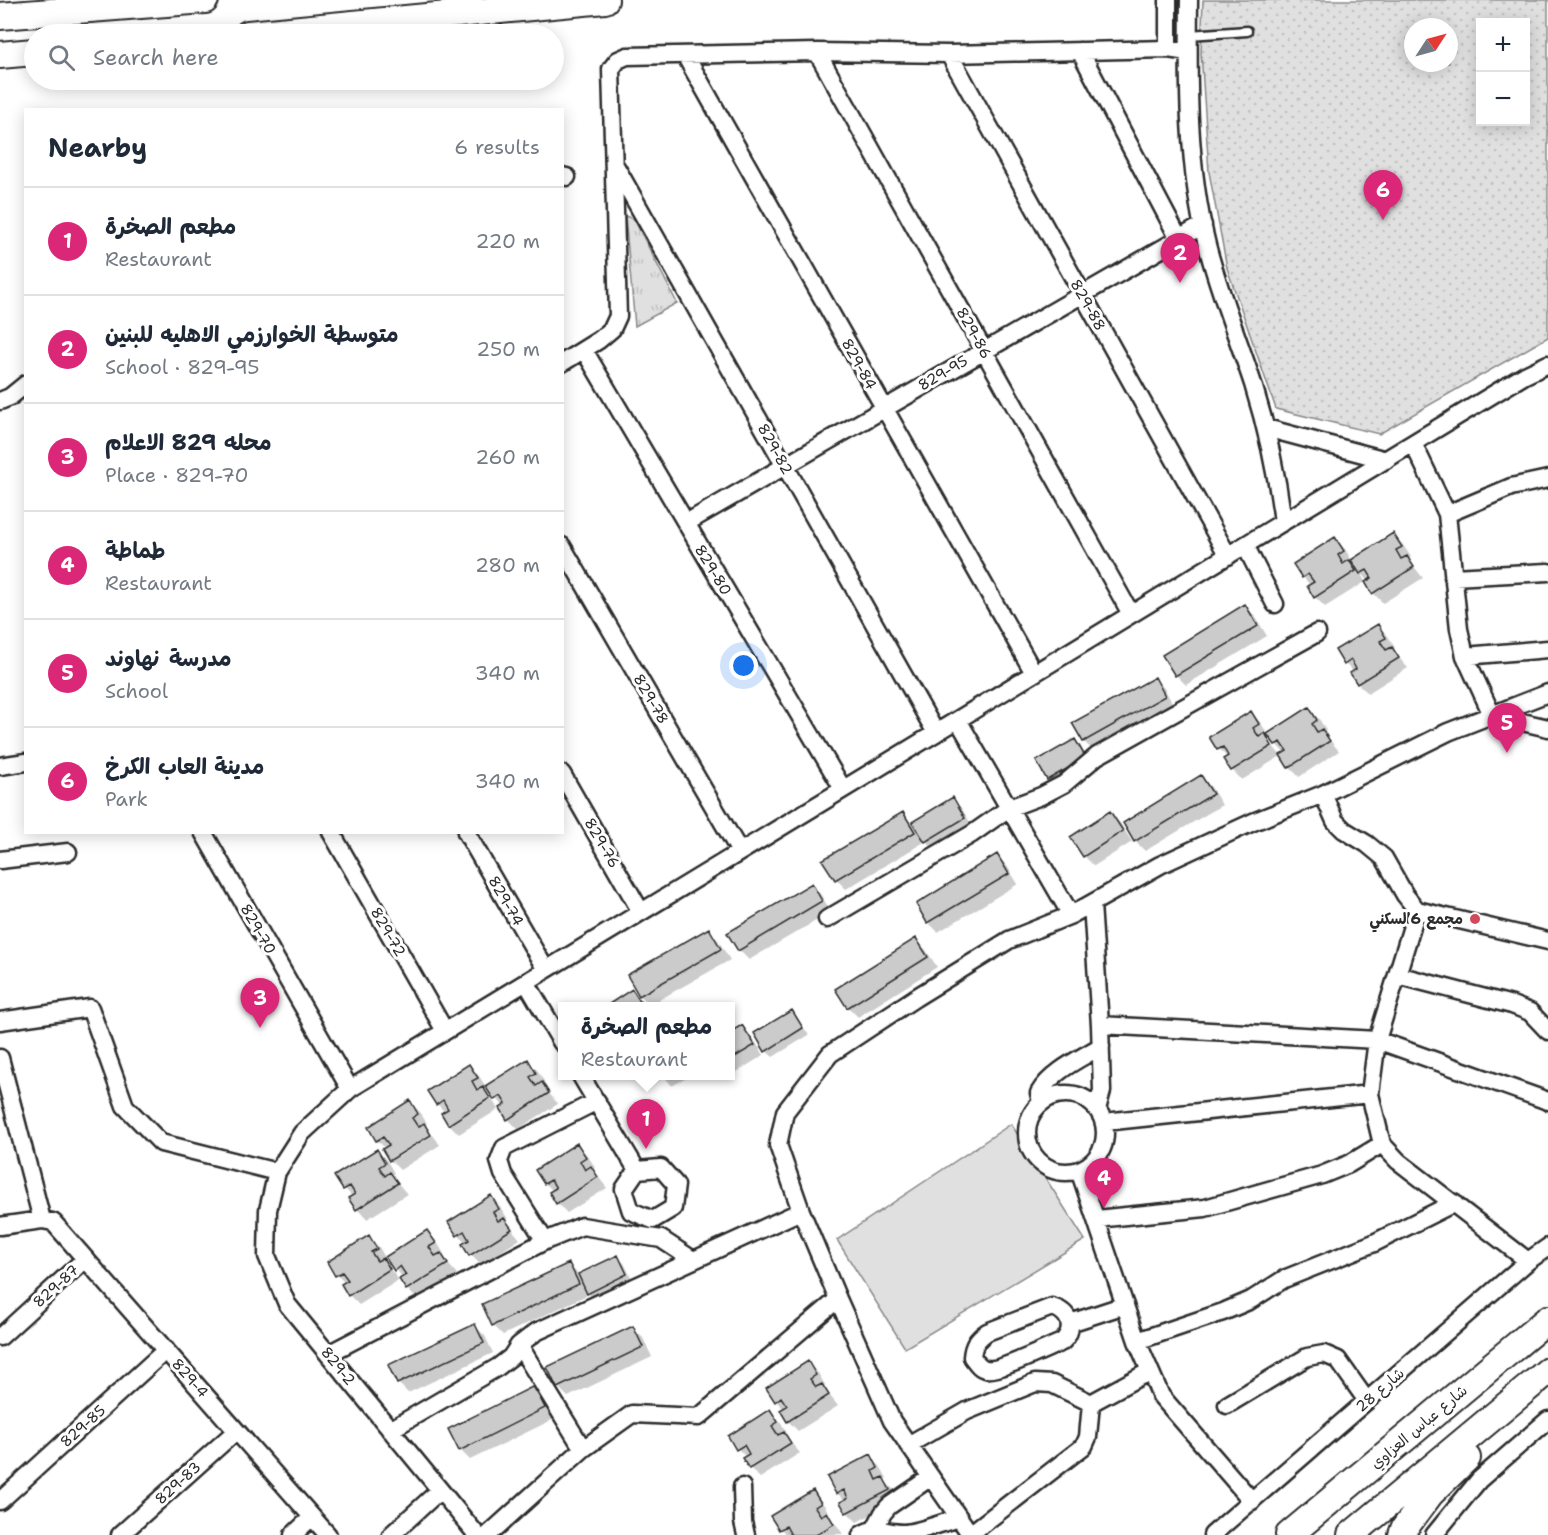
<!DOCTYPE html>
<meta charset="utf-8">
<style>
body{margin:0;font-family:"Shantell Sans","Playpen Sans Arabic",sans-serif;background:#f6f6f7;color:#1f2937}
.controls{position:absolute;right:18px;top:18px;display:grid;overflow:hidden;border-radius:0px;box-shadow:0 3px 15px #0003}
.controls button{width:54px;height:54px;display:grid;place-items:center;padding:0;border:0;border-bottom:2px solid #e0e1e3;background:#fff;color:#1f2937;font:30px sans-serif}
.compass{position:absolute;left:1404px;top:18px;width:54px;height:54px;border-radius:50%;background:#fff;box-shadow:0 3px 15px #0003;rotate:54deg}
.you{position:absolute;left:744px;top:666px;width:21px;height:21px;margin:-15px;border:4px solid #fff;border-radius:50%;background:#1a73e8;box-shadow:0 0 0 9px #1a73e833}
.badge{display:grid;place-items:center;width:39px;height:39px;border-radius:50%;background:#db2777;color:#fff;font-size:20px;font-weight:700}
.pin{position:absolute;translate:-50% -50px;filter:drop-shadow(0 2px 3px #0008)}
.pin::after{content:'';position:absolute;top:32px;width:21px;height:18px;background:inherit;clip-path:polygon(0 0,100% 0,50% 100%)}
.popup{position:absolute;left:558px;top:1002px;width:177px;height:78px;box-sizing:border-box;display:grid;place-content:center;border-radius:0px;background:#fff;filter:drop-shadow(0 2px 4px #0005);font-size:20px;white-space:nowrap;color:#747a83}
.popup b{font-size:22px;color:#1f2937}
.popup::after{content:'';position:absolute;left:50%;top:100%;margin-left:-12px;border:12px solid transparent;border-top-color:#fff}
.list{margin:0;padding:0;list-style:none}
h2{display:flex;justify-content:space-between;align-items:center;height:78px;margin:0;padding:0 24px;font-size:26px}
h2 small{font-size:20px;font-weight:400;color:#747a83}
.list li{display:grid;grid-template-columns:39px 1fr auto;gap:18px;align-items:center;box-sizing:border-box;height:108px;padding:0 24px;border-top:2px solid #e0e1e3}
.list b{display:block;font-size:22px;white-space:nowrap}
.list p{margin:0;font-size:20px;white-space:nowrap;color:#747a83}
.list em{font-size:20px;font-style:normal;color:#747a83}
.icon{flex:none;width:33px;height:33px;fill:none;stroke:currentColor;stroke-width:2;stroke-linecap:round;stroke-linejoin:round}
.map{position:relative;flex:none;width:1548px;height:1535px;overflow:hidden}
.search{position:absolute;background:#fff;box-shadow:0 3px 15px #0003;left:24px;top:24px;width:540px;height:66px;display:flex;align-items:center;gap:15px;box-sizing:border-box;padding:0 21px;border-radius:33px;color:#747a83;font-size:22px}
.panel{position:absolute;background:#fff;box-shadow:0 3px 15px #0003;left:24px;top:108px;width:540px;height:726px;border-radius:0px}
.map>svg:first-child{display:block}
.grass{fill:url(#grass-tufts);stroke:#868686;stroke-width:1.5}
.park{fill:url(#park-dots);stroke:#868686;stroke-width:1.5;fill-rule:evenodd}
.pitch{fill:#e0e0e0;stroke:#868686;stroke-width:1.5}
.shadow{fill:#0003;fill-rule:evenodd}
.building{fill:#cbcbcb;stroke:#2b2b2b;stroke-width:1.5}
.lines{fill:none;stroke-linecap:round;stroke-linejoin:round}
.lane-casing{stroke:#2b2b2b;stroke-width:13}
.street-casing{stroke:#2b2b2b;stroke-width:21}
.primary-casing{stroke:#2b2b2b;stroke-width:30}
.lane{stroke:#fff;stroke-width:8}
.street{stroke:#fff;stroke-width:16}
.primary{stroke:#fff;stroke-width:26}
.poi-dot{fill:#d1495b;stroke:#fff;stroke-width:2}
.labels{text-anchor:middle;stroke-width:6;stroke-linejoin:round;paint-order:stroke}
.street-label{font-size:15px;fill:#2b2b2b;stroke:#fff}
.poi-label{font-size:15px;font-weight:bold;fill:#2b2b2b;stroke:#fff;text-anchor:end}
</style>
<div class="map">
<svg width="1548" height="1535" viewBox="0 0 1548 1535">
<defs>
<pattern id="grass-tufts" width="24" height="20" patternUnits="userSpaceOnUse" patternTransform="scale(1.5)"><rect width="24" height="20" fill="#e0e0e0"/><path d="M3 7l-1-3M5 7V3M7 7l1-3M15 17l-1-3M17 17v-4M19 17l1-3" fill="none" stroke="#c0c0c0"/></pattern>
<pattern id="park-dots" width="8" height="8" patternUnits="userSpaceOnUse" patternTransform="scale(1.5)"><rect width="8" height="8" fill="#e0e0e0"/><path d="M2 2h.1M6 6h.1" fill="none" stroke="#c0c0c0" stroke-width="1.8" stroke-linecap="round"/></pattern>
</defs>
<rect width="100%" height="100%" fill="#fff"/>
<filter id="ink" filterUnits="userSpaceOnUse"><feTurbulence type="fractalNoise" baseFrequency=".0167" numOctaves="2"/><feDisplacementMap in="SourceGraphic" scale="12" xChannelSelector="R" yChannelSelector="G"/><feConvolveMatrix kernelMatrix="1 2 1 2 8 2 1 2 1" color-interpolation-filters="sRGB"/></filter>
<g filter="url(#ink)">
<path class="grass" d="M625,216L634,219L677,303L635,326Z"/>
<path class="park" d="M1203,0H1548V337L1379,434L1276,409L1227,268L1209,172L1201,53ZM1480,22H1526V122H1480ZM1413,27H1449V63H1413Z"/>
<path class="pitch" d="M1011,1124L1085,1240L905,1348L837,1240Z"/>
<path class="shadow" d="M1393,535L1403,545L1411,557L1408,559L1423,578L1383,603L1373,593L1369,581L1361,573L1365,582L1325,607L1315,597L1311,586L1303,577L1335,539L1345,549L1352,561ZM1353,561L1359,572L1350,563Z
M1245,606L1255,616L1267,636L1186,685L1176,675L1164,655Z
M1378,626L1388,636L1395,648L1392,650L1408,668L1368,693L1358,684L1352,673L1354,672L1345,664Z
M1154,678L1164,688L1174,706L1094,751L1084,742L1074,724Z
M1309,709L1319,719L1326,730L1323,732L1339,751L1299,777L1290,767L1285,754L1276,744Z
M1251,713L1261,723L1268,735L1265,736L1281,756L1242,780L1232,770L1228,758L1219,749Z
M1075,740L1081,747L1091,765L1054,785L1048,779Z
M1201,777L1211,787L1222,805L1145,851L1135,841L1125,824Z
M952,799L962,809L974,829L936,851L926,841L846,889L836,879L902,814L912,824Z
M1110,813L1120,823L1132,842L1094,866L1084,856Z
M997,856L1007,866L1018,884L938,932L928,922L918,905Z
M811,885L821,895L831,912L749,960L739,950L729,934Z
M708,930L718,940L730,960L650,1005L640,995Z
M916,940L926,950L937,967L858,1017L848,1007Z
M631,991L645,1006H609Z
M792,1012L809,1035L773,1057L766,1051Z
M742,1027L752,1037L764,1055L727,1078L725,1076H730V1034Z
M528,1061L538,1071L545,1083L542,1085L558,1104L518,1129L508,1119L504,1107L488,1087L484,1090L499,1109L459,1134L449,1124L445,1112L437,1104L469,1066L479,1076L486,1087Z
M664,1076H690L672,1086Z
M410,1102L420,1112L427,1124L424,1126L431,1133L396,1154L398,1157L433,1135L440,1145L400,1170L390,1160L386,1149L377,1140L370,1128Z
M577,1145L587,1155L595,1167L592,1169L607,1188L567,1213L557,1203L553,1191L545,1183Z
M377,1151L387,1161L394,1173L391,1175L407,1194L367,1219L357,1209L353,1197L345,1189Z
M490,1197L500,1207L508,1219L505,1221L520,1239L481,1265L471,1255L467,1243L458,1235Z
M427,1232L437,1242L444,1254L441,1256L457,1274L417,1299L407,1289L401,1280L403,1278L387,1258L383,1261L399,1280L359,1305L349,1295L345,1283L337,1275L369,1237L379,1247L385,1258Z
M617,1257L624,1263L633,1281L595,1299L589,1294L503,1335L493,1325L569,1265L579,1275Z
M475,1326L485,1336L493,1353L408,1393L398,1383Z
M633,1328L643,1338L652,1357L568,1397L558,1387Z
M808,1363L818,1373L825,1385L823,1387L838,1406L798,1431L788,1421L784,1409L776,1401Z
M533,1388L543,1398L554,1419L470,1460L460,1450Z
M770,1411L780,1421L787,1433L784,1435L800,1453L760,1478L750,1468L744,1458L746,1457L738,1449Z
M870,1456L880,1466L887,1478L884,1480L893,1489L899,1500L857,1522L847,1512L845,1501L837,1493L829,1478Z
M813,1492L822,1502L830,1514L827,1515L834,1522L813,1535H786L772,1517Z
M836,1524L843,1534L819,1535Z"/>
<path class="building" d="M1393,533L1402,547L1396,550L1401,559L1407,556L1414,567L1372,594L1365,582L1372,578L1367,570L1360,574L1351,560Z
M1335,537L1344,551L1338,555L1343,564L1349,560L1356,571L1314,598L1307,586L1314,582L1308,574L1302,578L1293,564Z
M1245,604L1258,626L1175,676L1162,655Z
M1378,624L1386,638L1380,641L1386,650L1392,647L1399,658L1357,684L1350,673L1356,669L1351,660L1344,665L1335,650Z
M1155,677L1165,696L1083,742L1072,723Z
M1309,707L1317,720L1312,724L1317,732L1322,729L1330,741L1288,768L1280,755L1287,751L1281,742L1275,745L1267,734Z
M1251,711L1259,724L1253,728L1259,737L1265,733L1272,746L1231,771L1223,759L1228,756L1223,747L1217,750L1209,737Z
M1075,739L1086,758L1047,780L1036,761Z
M1201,775L1213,794L1134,842L1123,823Z
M953,797L965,818L925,842L912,822Z
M1110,811L1123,831L1083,857L1070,837Z
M903,812L915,832L835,880L822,860Z
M997,854L1009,874L927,923L916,904Z
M812,883L822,901L738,951L727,933Z
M709,928L721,949L639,996L627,975Z
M916,938L928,957L847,1008L835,989Z
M632,989L643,1006H606Z
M792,1010L803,1028L765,1052L754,1033Z
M742,1025L755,1045L730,1060V1032Z
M528,1059L536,1073L530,1077L536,1086L542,1082L549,1093L507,1120L500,1108L506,1104L501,1096L494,1100L485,1086Z
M469,1064L478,1078L472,1081L477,1090L483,1087L490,1098L448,1125L441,1113L448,1109L443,1100L436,1105L427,1091Z
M410,1100L418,1114L412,1118L418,1127L424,1123L431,1135L389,1161L382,1149L389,1145L383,1137L376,1141L368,1127Z
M577,1143L586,1157L580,1161L585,1170L591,1166L598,1177L556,1204L549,1192L556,1188L551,1180L544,1184L535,1170Z
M377,1149L385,1163L379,1167L385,1176L390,1172L398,1183L356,1210L348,1198L355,1194L350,1186L343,1190L334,1176Z
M491,1195L499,1209L493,1212L498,1221L504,1218L512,1229L469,1256L462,1244L469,1240L464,1231L457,1236L448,1222Z
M427,1230L436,1243L429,1247L435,1256L441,1253L448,1264L406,1290L399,1279L406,1275L400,1266L394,1271L385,1257Z
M369,1235L377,1249L371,1252L377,1261L383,1258L390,1269L348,1296L341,1284L348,1280L342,1272L335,1276L327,1262Z
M618,1255L627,1274L587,1294L578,1274Z
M569,1263L579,1284L492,1326L482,1304Z
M475,1324L484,1343L397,1384L388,1365Z
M633,1326L643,1347L557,1388L547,1367Z
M808,1361L816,1375L810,1379L816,1387L822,1384L829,1395L787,1422L780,1410L787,1406L781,1397L775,1402L766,1388Z
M534,1386L545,1408L459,1451L448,1429Z
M770,1409L778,1422L772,1426L778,1435L784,1432L791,1443L749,1469L742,1458L749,1454L744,1445L736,1450L728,1436Z
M871,1454L878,1468L873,1471L877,1480L883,1477L890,1490L846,1513L840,1502L848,1498L844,1490L836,1494L827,1477Z
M813,1490L821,1503L815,1507L821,1516L827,1512L834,1524L816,1535H791L786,1526L779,1530L770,1516Z"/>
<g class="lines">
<g class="lane-casing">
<path id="lane" d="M1189,35L1247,31"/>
</g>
<g class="street-casing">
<path id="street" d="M1189,0C1188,82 1187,165 1207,245C1219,292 1238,338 1253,384C1267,429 1277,475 1283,522
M1168,49V0
M1080,51L1179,239
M817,52L1131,614
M949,54L1228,556
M685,55L1034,673
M616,167L936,733
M562,176L567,177
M584,350L843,789
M562,363L599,340L612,329L618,316L611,69L618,60L627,56L817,52L949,54L1168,49L1188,52
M0,401L10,397L26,384
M1266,428L1386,460
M1413,443L1447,514L1459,629L1465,656L1492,715L1548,728
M1447,514L1511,487L1548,479
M686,523L1203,225
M1245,545L1275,604
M562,546L740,852
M1453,577L1548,572
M1465,656L1548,649
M958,720L1071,915
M0,766L26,762
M562,774L641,912
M1323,794L1335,821L1344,830L1367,844L1384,858L1405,895L1417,910L1548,941
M203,832L350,1089
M331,832L445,1031
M466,832L546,970
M0,860L68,852
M1092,904L1100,1025L1102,1091L1097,1109
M1417,910L1377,1040L1370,1094L1382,1144L1398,1161L1528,1261
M827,919L972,834L1009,808L1041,796L1064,784L1097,756L1317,633
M1397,975L1512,1005L1530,1012L1548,1031
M526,982L562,1043
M0,1021L90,1008L125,1106L161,1143L277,1172
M1100,1025L1377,1040L1548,1101
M0,1058L42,1220
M581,1076L637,1170
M1027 1133a39 39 0 1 1 78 0a39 39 0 1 1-78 0Z
M1041,1102L1039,1093C1052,1071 1080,1059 1101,1046
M1104,1122L1370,1094
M661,1168L676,1185L673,1208L653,1220L631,1211L624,1189L637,1170Z
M1079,1170L1137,1341L1161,1396L1252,1501
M1096,1219L1205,1208L1322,1175L1349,1164L1382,1144
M0,1226L42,1220L53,1222L328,1535
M545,1241L503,1174L499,1161L504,1148L597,1101
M1052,1307C1070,1312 1076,1329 1062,1342C1047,1348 999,1372 986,1369C979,1368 976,1362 972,1357C973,1345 977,1339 987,1332Z
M1070,1323L1125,1305
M0,1337L85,1259
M1137,1341L1223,1312L1251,1300L1284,1279L1374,1243L1454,1203
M519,1345L583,1449
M328,1354L545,1241L582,1226L661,1239L693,1260
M1227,1405L1307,1357L1324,1354L1338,1360L1367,1401
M390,1430L498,1367L511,1357L519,1345L536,1332L801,1211
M908,1445L967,1411L1035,1383L1052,1384L1091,1403L1150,1371
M742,1487L743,1522L746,1535
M0,1501L166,1350
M874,1530L883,1513L889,1506L931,1477
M970,1534L1084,1446L1088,1437L1091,1403
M120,1535L236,1431
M293,1535L312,1517
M391,1535L439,1491
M477,1535L287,1304L267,1256L268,1210L277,1172L302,1133L350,1089L1525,375L1548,364
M488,1535L583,1449L632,1414L699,1417L838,1299
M861,1535C876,1525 887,1533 903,1533C917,1533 944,1522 959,1518
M971,1535L892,1421L838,1299L801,1211L778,1145L785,1112L830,1054L915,998L1009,940L1071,915L1160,865L1253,822L1323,794L1448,732L1548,693
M1212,1535L1528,1261L1548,1247
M1434,1535L1479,1480L1548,1420"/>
</g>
<g class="primary-casing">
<path id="primary" d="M0,16L205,0
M248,34L605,0
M0,55L34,52
M1289,1535L1548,1319
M1351,1535L1548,1371
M1402,1535L1404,1529L1430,1494L1467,1458"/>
</g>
<use href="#lane" class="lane"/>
<use href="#street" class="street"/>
<use href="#primary" class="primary"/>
</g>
</g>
<circle class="poi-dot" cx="1475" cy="919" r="6"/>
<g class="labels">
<g class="street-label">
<text transform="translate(1088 305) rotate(61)" y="5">829-88</text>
<text transform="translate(974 333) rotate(61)" y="5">829-86</text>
<text transform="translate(859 364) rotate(61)" y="5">829-84</text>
<text transform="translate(943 373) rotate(-30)" y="5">829-95</text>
<text transform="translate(775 449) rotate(61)" y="5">829-82</text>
<text transform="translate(713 570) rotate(59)" y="5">829-80</text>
<text transform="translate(651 699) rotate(60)" y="5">829-78</text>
<text transform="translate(602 843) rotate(60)" y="5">829-76</text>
<text transform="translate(506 901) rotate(60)" y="5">829-74</text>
<text transform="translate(258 929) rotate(60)" y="5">829-70</text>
<text transform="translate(388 932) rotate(60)" y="5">829-72</text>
<text transform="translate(56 1286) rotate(-42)" y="5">829-87</text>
<text transform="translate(338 1366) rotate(51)" y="5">829-2</text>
<text transform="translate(190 1378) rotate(49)" y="5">829-4</text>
<text transform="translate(1380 1390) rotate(-41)" y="5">شارع 28</text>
<text transform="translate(83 1426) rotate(-42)" y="5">829-85</text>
<text transform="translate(1419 1427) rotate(-40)" y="5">شارع عباس العزاوي</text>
<text transform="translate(178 1483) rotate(-42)" y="5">829-83</text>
</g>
<g class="poi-label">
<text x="1463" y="924">مجمع 6السكني</text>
</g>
</g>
</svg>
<div class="controls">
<button>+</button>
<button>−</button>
</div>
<svg class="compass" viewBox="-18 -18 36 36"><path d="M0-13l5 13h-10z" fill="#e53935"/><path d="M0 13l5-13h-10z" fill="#747a83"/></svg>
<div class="you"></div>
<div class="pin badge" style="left:646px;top:1149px">1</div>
<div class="popup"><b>مطعم الصخرة</b>Restaurant</div>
<div class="pin badge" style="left:1180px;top:283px">2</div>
<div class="pin badge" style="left:260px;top:1028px">3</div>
<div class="pin badge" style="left:1104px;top:1208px">4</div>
<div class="pin badge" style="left:1507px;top:753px">5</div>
<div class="pin badge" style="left:1383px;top:220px">6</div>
<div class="search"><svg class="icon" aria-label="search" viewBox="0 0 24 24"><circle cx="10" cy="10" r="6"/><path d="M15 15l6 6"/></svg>Search here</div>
<section class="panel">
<h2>Nearby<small>6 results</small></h2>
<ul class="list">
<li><span class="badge">1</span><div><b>مطعم الصخرة</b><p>Restaurant</p></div><em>220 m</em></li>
<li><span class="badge">2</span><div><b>متوسطة الخوارزمي الاهليه للبنين</b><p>School · 829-95</p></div><em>250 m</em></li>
<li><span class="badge">3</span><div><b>محله 829 الاعلام</b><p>Place · 829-70</p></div><em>260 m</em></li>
<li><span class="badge">4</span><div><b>طماطة</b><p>Restaurant</p></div><em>280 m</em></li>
<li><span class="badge">5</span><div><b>مدرسة نهاوند</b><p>School</p></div><em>340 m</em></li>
<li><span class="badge">6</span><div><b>مدينة العاب الكرخ</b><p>Park</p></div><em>340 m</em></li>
</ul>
</section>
</div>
